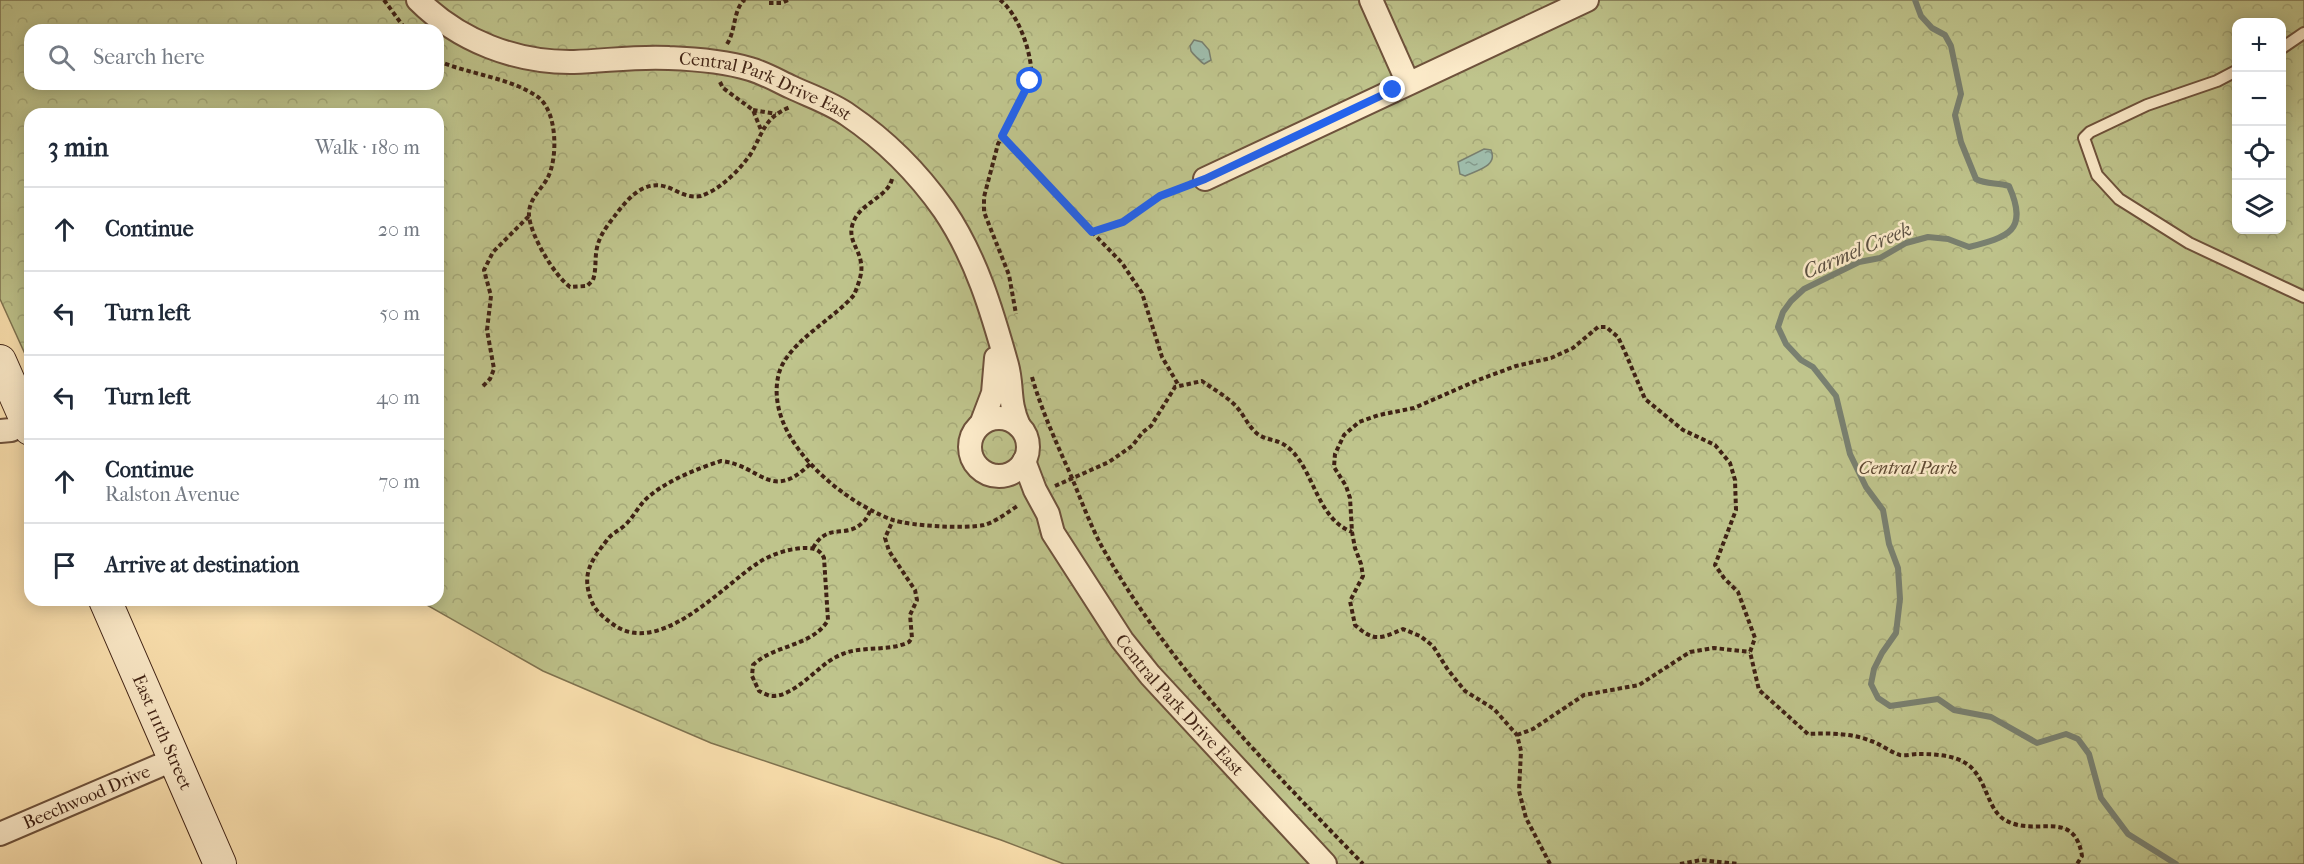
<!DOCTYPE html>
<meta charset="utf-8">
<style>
body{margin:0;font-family:"IM FELL French Canon",serif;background:#f6f6f7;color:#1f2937}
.controls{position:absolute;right:18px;top:18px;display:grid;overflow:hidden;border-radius:12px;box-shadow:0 3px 15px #0003}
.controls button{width:54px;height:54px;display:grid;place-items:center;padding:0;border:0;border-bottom:2px solid #e0e1e3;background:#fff;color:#1f2937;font:30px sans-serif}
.stop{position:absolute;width:18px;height:18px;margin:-14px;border:4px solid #2563eb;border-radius:50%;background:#fff}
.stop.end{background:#2563eb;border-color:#fff;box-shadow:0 2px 6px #0008}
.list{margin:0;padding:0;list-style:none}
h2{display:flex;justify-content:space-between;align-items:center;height:78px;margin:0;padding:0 24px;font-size:26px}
h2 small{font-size:20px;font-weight:400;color:#747a83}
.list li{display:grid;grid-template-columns:39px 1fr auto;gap:18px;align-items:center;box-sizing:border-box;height:84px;padding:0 24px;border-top:2px solid #e0e1e3}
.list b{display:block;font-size:22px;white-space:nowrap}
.list p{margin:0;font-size:20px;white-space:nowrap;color:#747a83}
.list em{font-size:20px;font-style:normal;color:#747a83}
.icon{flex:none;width:33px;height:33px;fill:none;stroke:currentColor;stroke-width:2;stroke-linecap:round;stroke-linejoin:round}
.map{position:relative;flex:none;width:2304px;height:864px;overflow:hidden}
.search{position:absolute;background:#fff;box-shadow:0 3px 15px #0003;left:24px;top:24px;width:420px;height:66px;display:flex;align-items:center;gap:15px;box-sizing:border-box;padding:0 21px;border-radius:18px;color:#747a83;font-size:22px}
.panel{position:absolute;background:#fff;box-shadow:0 3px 15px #0003;left:24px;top:108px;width:420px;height:498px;border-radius:18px}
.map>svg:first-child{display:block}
.forest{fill:url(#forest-crowns);stroke:#7f7350;stroke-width:1.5;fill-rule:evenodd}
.water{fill:url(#water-ripples);stroke:#798070;stroke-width:1.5}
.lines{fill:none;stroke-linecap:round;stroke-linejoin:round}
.stream{stroke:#798070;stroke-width:6}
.lane-casing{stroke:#6e523c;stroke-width:14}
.street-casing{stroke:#6e523c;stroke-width:26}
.secondary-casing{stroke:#3f2215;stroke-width:34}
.path{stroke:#3f2215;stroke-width:4;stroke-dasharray:4.5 3;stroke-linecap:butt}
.lane{stroke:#feedcc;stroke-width:10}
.street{stroke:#feedcc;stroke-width:22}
.secondary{stroke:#feedcc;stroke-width:32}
.route{stroke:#2563eb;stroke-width:8}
.labels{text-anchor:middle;stroke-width:5;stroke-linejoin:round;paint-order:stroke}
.street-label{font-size:18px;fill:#3f2215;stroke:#feedcc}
.park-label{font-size:18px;font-style:italic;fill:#5f4a33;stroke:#feedcc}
.water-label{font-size:20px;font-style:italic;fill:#5c5143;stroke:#feedcc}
</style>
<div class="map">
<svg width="2304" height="864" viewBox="0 0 2304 864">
<defs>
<pattern id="forest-crowns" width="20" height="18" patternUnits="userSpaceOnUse" patternTransform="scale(1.5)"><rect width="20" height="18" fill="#bfc48c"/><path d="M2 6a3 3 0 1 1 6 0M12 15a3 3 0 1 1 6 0" fill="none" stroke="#a5a878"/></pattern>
<pattern id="water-ripples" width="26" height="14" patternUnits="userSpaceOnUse" patternTransform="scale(1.5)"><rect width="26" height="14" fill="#9fbead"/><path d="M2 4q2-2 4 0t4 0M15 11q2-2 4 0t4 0" fill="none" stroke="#839a8c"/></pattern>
</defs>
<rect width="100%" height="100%" fill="#fde3b1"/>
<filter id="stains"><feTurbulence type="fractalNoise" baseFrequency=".00333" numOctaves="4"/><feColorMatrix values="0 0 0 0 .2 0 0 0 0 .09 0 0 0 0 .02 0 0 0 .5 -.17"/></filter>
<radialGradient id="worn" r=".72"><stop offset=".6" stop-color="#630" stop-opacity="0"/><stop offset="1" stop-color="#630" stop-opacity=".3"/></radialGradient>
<path class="forest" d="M0,0H2304V864H1064L1001,840L711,743L543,671L418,600H438V114H30V365L0,299ZM2236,22H2282V230H2236ZM30,30H438V84H30Z"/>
<path class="water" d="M1194,40L1202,42L1209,50L1211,60L1204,64C1201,62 1193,54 1191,51L1190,46Z
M1484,149L1491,150C1498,166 1478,170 1465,176L1460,174L1458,162Z"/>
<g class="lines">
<path class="stream" d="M1915,0L1921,16L1932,28L1945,35L1951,46L1961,94L1955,115L1961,142L1976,179C1987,185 1997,182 2009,186C2029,231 2008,237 1969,247L1948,239L1928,237L1906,243L1880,258L1859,262L1804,289L1791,301L1783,312L1778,327L1786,344L1801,360L1813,367L1836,396L1850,454L1866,487L1883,510L1889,544L1898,568L1900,599L1896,633L1882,653L1874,669L1871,684L1878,698L1890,706L1938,699L1954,710L1991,717L2037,743L2066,734L2078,739L2089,754L2101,798L2128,834L2176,864"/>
<g class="lane-casing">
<path id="lane" d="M2282,48L2304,33
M2236,71L2217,81L2147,105L2090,132L2084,138L2097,175L2119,199L2189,243L2304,297"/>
</g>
<g class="street-casing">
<g id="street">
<path id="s1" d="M418,0C459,41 516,63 574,62C606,61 637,56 669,58C695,59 724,61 750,69C764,73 778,81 791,87C810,96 831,103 848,115C885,140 918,173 944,210C976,257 992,311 1007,365C1013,387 1008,402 1019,426"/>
<path d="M1371,0L1408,83"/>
<path d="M1205,179L1587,0"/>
<circle cx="999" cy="447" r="29"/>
<path d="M982,422L993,393L996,358"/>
<path d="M0,431L11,430L27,423"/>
<path id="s2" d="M1024,461L1035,490L1048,514L1053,533L1122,640L1150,675L1325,864"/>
<path id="s3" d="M0,834L175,759"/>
</g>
</g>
<g class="secondary-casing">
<g id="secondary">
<path d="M0,361L30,429"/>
<path id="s4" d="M105,600L220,864"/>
</g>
</g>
<path class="path" d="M384,0L406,30
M1000,0C1019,14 1034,58 1031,81L998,144L984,197V212L1009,275L1016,314
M769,3H781L788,0
M727,44C736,30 733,11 744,0L748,1
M438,61C469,74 511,78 538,97C558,112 558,160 547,179C540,191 528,200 529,216C531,236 554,275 570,287L587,286L593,280C597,268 594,256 598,244C601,233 610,222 617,213C632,193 649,177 674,190C682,194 691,198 701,196C707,194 716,189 721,185C732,177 742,166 750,155C763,134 763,118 790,107
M720,82L723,88L753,110L761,130
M753,110L776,114
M1002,136L1092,232L1123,222L1160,196L1187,186
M892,179C888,197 860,203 853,223C847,239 859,248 861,263C863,273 858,285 854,295C834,319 788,342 779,373C762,436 840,501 893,520C912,526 964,529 984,525C996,522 1009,511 1019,505
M1092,232L1122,263L1142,293L1162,357L1179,386
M1032,377C1042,412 1057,444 1072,478C1081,500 1090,524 1101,545C1169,667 1266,764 1363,864
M483,386L490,379L494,369L487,330L491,296L484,270L493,252L529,216
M810,464C770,503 761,465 721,461C696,469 663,482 644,501C637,509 632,519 624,526C618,531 611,534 607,540C590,562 581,575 592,602C595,610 603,617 610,622C657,661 721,587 758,563C771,554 791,548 806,548C815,548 820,550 824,558L828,620C812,647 775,644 753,665L752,676L759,691C763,693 769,696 772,696C794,697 818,666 836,657C859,644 886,653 909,642L912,638L910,615L917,600L915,590L889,551L885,538L893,520
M1055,486L1109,462L1132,446L1143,432L1151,426L1175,387L1202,381C1213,389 1226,396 1236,406C1244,415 1249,428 1259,435C1271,442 1279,438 1292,451C1315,475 1318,519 1352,532
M813,548C828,521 846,540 863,522C867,519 869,513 871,509
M1517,735L1533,729L1584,695L1639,685L1690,652L1714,648L1750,652
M1550,864L1526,818L1519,791L1521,751L1517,735L1494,709L1465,691L1448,670L1433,646L1420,636L1403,629C1380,639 1374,642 1355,625L1350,601L1363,576L1361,564L1355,548L1352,532L1350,498L1346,486L1334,467L1335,454L1344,435L1359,422L1379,415L1414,408L1478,380L1516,366L1551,358L1573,348L1598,327H1606L1618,337L1625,352L1645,399L1683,430L1715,445L1730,463L1735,480L1736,510L1715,565L1724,578L1738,592L1755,638L1750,652L1759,690L1808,734C1828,733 1852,733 1871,741C1881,744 1890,752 1900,755C1905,756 1913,754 1918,754C1934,754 1954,755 1967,764C1987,778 1987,810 2005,820C2036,838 2074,807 2082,856L2077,864
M1680,864L1701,860L1738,864"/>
<use href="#lane" class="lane"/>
<use href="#street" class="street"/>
<use href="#secondary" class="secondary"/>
</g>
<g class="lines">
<path class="route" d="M1030,81L1002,136L1092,232L1123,222L1160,196L1205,179L1393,90"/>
</g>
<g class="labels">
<g class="street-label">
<text dy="6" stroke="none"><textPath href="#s1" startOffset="369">Central Park Drive East</textPath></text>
<text dy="6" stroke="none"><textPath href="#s2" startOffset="292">Central Park Drive East</textPath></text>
<text dy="6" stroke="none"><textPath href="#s4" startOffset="144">East 111th Street</textPath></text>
<text dy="6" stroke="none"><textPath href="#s3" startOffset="94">Beechwood Drive</textPath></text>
</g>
<g class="park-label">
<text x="1908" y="474">Central Park</text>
</g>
<g class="water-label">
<text transform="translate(1857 250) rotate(-23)" y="7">Carmel Creek</text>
</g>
</g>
<rect width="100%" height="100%" filter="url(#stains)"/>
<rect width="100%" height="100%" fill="url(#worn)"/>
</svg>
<div class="controls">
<button>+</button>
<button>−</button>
<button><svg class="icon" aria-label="locate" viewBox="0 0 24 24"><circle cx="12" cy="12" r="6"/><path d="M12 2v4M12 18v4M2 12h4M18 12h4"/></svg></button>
<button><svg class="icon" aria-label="layers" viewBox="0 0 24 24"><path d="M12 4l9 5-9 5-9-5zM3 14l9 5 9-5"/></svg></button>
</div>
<div class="stop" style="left:1030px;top:81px"></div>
<div class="stop end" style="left:1393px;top:90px"></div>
<div class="search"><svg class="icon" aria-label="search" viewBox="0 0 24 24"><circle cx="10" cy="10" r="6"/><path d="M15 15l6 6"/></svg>Search here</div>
<section class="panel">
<h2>3 min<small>Walk · 180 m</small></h2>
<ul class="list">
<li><svg class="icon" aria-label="ahead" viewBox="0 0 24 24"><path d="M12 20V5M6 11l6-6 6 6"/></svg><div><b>Continue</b></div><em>20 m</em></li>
<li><svg class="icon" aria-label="left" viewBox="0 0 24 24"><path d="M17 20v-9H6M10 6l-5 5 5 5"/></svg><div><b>Turn left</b></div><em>50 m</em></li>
<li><svg class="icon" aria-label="left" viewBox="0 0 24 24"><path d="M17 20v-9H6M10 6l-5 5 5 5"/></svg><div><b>Turn left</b></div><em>40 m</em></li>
<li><svg class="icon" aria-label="ahead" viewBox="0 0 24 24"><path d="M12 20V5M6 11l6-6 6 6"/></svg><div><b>Continue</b><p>Ralston Avenue</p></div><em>70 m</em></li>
<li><svg class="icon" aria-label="arrive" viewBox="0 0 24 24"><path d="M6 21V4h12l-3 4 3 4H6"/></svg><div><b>Arrive at destination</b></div></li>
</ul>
</section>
</div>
